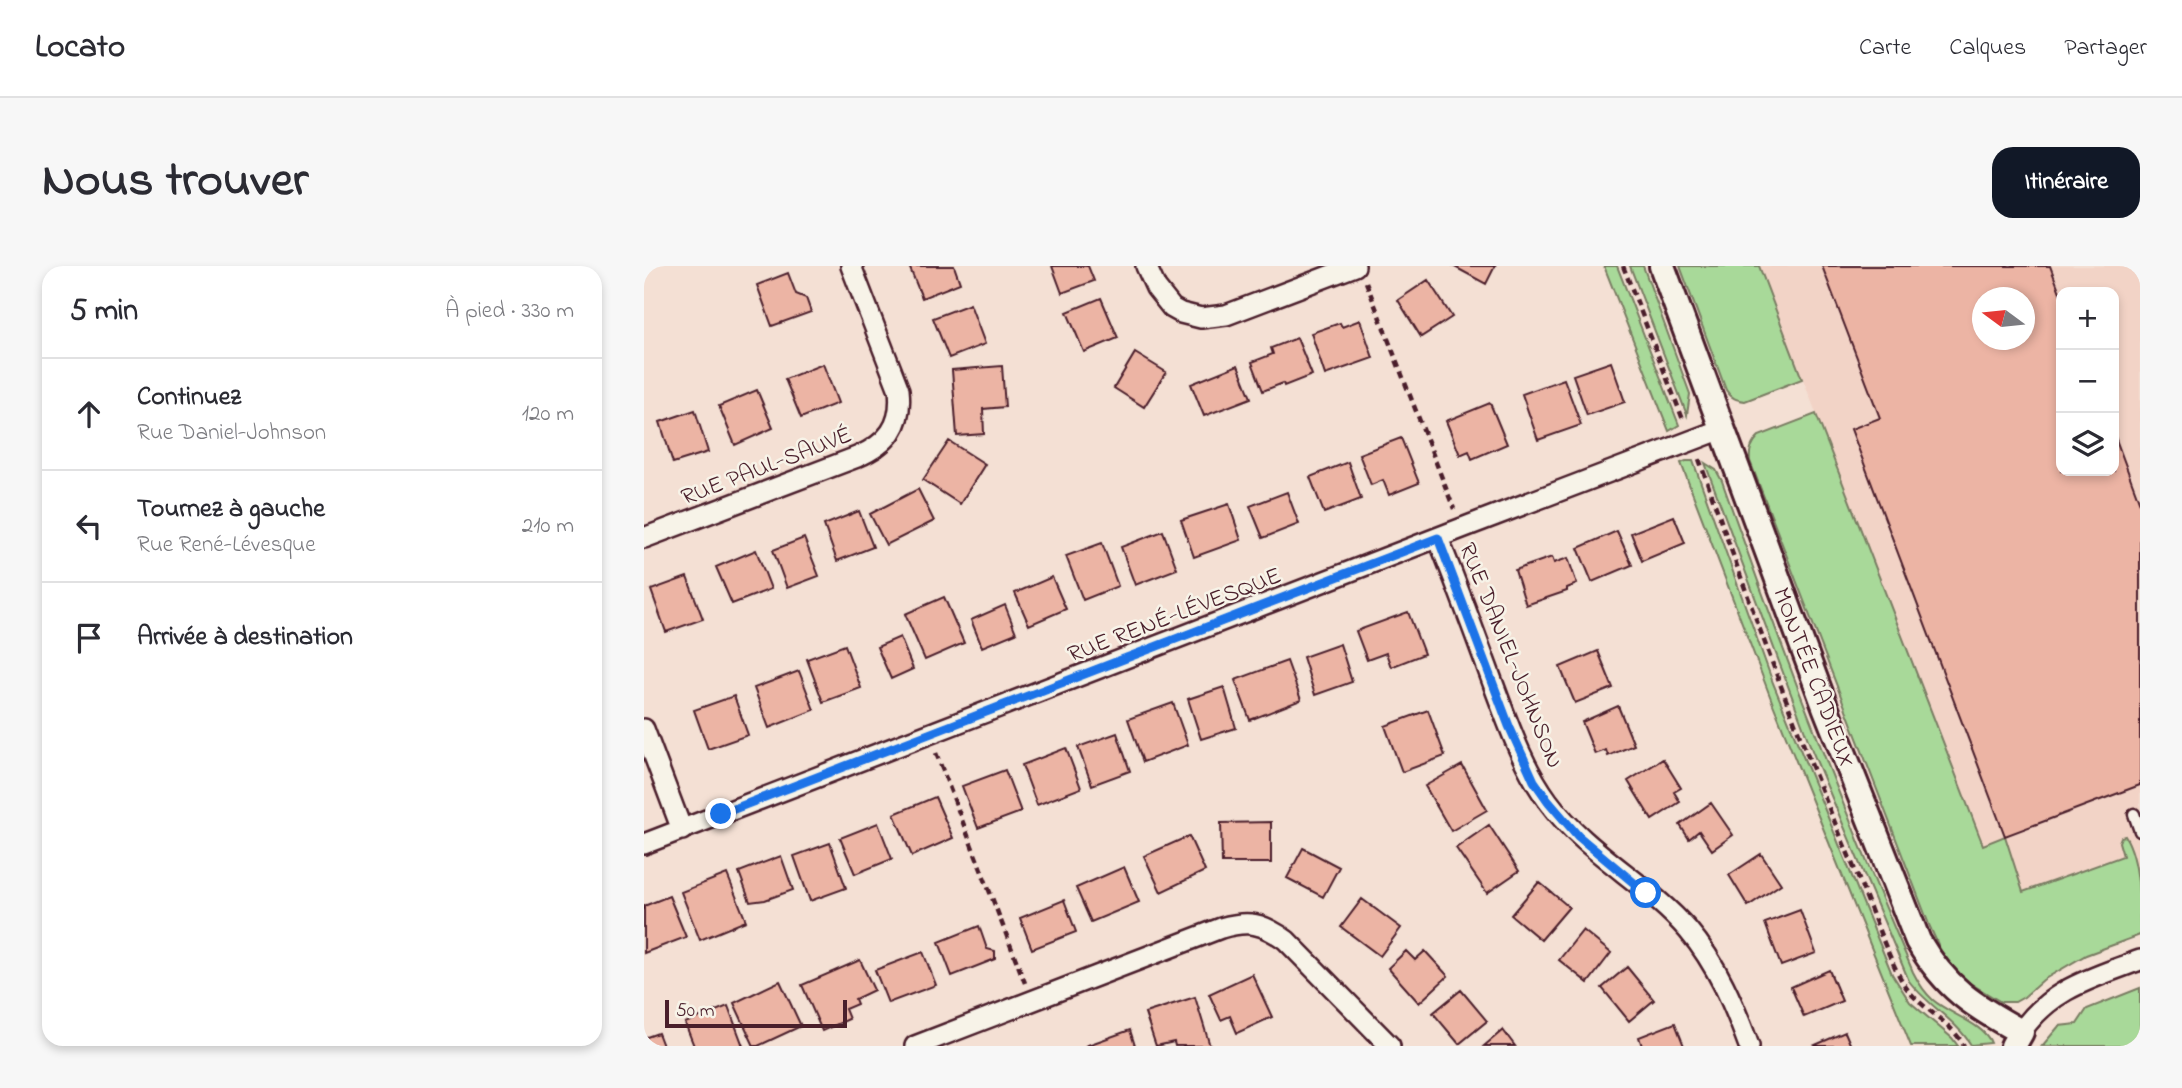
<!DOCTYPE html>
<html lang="fr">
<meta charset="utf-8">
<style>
body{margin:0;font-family:"Indie Flower",sans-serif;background:#f7f7f7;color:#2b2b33}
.controls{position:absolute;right:21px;top:21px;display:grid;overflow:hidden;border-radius:14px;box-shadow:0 4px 10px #0003}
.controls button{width:63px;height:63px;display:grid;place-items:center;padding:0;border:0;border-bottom:2px solid #e1e1e2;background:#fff;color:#2b2b33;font:35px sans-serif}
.compass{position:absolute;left:1328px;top:21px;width:63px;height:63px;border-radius:50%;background:#fff;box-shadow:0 4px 10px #0003;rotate:285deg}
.scale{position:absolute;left:21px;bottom:18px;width:182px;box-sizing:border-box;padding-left:7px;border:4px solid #4a1f2b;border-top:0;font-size:19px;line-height:24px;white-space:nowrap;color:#4a1f2b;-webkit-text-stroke:5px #f7f3e8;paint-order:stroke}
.stop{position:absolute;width:21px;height:21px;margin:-16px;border:5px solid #1a73e8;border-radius:50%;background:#fff}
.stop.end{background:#1a73e8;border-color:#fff;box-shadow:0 2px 7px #0008}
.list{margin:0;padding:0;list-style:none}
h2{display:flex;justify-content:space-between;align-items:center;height:91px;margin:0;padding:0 28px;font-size:30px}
h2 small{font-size:23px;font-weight:400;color:#7c7c81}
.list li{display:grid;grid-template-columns:46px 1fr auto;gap:21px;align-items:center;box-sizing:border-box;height:112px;padding:0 28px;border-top:2px solid #e1e1e2}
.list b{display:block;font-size:26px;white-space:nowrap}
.list p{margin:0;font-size:23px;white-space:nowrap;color:#7c7c81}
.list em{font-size:23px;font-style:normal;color:#7c7c81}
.icon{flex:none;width:38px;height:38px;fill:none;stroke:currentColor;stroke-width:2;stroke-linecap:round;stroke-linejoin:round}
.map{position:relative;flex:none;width:1496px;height:780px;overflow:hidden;border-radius:21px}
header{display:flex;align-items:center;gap:42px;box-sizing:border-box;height:98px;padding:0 35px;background:#fff;border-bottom:2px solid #e1e1e2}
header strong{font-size:33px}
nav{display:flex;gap:38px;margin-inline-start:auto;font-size:24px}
.intro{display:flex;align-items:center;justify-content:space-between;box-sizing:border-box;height:168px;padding:0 42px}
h1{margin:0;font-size:49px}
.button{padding:18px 32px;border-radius:21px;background:#111827;color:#fff;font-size:24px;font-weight:700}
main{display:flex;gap:42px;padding:0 42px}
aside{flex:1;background:#fff;border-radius:21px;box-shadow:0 4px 10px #0003}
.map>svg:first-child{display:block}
.built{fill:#f2d3c6;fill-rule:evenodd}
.green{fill:#a8d999;stroke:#797c62;stroke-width:2}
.building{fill:#ecb4a4;stroke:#4a1f2b;stroke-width:2;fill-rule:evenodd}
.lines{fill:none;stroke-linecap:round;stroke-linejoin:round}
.service-casing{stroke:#4a1f2b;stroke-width:15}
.minor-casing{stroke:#4a1f2b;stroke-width:24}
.tertiary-casing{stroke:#4a1f2b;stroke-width:30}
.path{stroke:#4a1f2b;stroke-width:4.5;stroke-dasharray:7 5;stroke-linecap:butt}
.service{stroke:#f7f3e8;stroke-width:10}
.minor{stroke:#f7f3e8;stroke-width:19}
.tertiary{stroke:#f7f3e8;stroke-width:24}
.route{stroke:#1a73e8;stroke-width:9}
.labels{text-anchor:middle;stroke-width:5;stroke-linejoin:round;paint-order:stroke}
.street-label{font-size:24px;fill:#4a1f2b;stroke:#f7f3e8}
</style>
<header>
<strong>Locato</strong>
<nav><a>Carte</a><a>Calques</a><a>Partager</a></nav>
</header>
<div class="intro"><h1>Nous trouver</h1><a class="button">Itinéraire</a></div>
<main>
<aside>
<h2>5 min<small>À pied · 330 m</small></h2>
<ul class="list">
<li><svg class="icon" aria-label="ahead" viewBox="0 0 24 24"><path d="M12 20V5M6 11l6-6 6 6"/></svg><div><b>Continuez</b><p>Rue Daniel-Johnson</p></div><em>120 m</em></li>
<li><svg class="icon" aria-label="left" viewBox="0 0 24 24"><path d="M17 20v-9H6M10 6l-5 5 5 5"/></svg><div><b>Tournez à gauche</b><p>Rue René-Lévesque</p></div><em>210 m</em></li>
<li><svg class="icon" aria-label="arrive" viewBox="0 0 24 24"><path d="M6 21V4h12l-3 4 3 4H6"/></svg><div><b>Arrivée à destination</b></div></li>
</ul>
</aside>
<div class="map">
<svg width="1496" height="780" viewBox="0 0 1496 780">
<rect width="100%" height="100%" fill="#f4e0d4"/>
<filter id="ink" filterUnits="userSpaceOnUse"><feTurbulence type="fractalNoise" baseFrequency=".0143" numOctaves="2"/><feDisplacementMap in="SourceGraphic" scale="14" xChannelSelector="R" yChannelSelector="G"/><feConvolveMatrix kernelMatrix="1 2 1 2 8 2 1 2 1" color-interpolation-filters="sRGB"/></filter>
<g filter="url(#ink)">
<path class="built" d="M1115,0H1496V669L1442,689L1418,704L1367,649ZM1417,26H1470V205H1417ZM1338,32H1380V74H1338Z"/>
<path class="green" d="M960,0H973L1035,159L1025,165Z
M986,0H999L1046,128L1043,149Z
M1036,0H1115L1158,113L1101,135C1092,134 1087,132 1082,124Z
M1172,148L1339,579L1361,570L1379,626L1479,590L1475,576L1477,571L1481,570C1496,594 1496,639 1496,669L1442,689L1399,714L1380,731L1371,736H1357L1316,711L1301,694L1286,661L1106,195C1105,185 1107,178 1115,170Z
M1042,195H1049L1129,417L1248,708L1266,736L1308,772L1314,780H1267L1129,438L1037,197Z
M1061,197L1072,204L1078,215C1136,380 1200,545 1269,706C1274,716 1280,726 1289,734C1305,748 1340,758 1347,777L1327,779C1312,754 1283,739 1265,715L1169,487Z
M1496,722V780H1398L1415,760L1433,758L1443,743Z"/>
<path class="building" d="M265,0H310L316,17L278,32Z
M408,0H444L450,15L418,27Z
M809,0H851L842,18Z
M1178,0H1406L1417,29V205H1470V168L1496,238V519L1361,570L1207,163L1236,152ZM1338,32H1380V74H1338Z
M144,7L152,28L162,32L167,46L128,60L113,19Z
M784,14L808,51L777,71L754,34Z
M457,32L474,72L440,86L423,46Z
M326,38L341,78L305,92L289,52Z
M716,54L729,92L681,109L667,67L696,57L698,61Z
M653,72L668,109L640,120L639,117L619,125L608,96L629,88L627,82Z
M491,87L522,106L500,141L470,122Z
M967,96L981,136L943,149L929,109Z
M179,98L194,137L157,152L141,113Z
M594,99L607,132L560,150L547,118Z
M358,100L361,141L339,143L340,168L313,170L308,104Z
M920,113L937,159L894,174L878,128Z
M113,124L129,162L91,179L75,140Z
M846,137L863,178L828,193L825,185L816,189L802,155Z
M51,144L64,186L29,197L16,156Z
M757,172L775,217L745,229L739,214L727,219L715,188Z
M305,175L341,198L316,238L279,214Z
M704,196L717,233L680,247L666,211Z
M274,223L290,255L242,279L226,248Z
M643,226L655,258L619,272L606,240Z
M585,238L597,274L550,291L537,254Z
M215,245L229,281L193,295L180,259Z
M1030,250L1041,277L998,295L987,267Z
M519,265L533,303L491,319L477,281Z
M973,265L988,299L948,316L934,282Z
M160,272L175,310L143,322L129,284Z
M458,277L474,320L439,334L422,290Z
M112,284L127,323L88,338L72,301Z
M908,291L910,297L924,292L933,318L923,322V325L882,339L871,304Z
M43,311L59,353L22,366L7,324Z
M408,311L422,343L385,359L371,327Z
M300,331L320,377L281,394L261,348Z
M361,339L372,367L338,381L327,354Z
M764,346L780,388L747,401L742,387L723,394L712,365Z
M256,371L269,403L247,413L233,381Z
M696,378L708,416L671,429L659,391Z
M201,379L217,422L179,436L163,393Z
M954,385L969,422L931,437L916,401Z
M643,395L657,434L606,454L591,414Z
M155,405L170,444L125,462L110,422Z
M580,421L592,462L557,473L544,433Z
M90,430L104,469L64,483L50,444Z
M529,437L544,479L499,496L484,453Z
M974,440L990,479L964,490L962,484L951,488L938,456Z
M784,444L801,490L758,506L741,460Z
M473,467L486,505L448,519L434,481Z
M422,482L437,522L393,539L378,499Z
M1019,493L1037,522L1030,526L1036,536L1008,554L984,515Z
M818,499L843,544L807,565L781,520Z
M361,504L377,546L334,562L318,520Z
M291,531L309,572L268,590L250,548Z
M1067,537L1089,569L1068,584L1055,565L1045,573L1036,559Z
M627,556V597H578L577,557Z
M234,557L248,593L211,608L196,572Z
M845,559L875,605L843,627L812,582Z
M545,570L561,605L517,626L500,590Z
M186,577L202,622L166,635L150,590Z
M659,582L695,601L679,631L643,612Z
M1117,588L1137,618L1104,640L1085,609Z
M137,590L149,624L121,634L106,636L95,606Z
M480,601L495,636L447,656L432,622Z
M83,608L102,655L56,674L37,626Z
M895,616L925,641L897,674L867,649Z
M25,630L42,671L0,687V640Z
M718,633L757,662L736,690L697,661Z
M420,634L432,666L388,683L376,652Z
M1156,644L1172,687L1137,700L1121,657Z
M335,660L343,683L351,685V693L308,710L295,676Z
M939,664L967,687L944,717L915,694Z
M762,685L771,694L781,685L804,710L775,737L744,702Z
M279,686L292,719L244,737L231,704Z
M216,694L230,724L211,733L213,738L201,743L205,753L178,765L158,719Z
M983,701L1010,734L985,755L958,722Z
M1185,704L1198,735L1160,751L1147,721Z
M608,708L628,751L593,767L586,750L577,754L565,728Z
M136,715L157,760L114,780H110L90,737Z
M817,724L843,755L815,778L789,747Z
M551,731L566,780H531L530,776L512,780L501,747Z
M84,740L99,780H50L41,757Z
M1031,757L1040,780H998L995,771Z
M486,764L491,780H441Z
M859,764L871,780H840Z
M1201,766L1207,780H1169Z
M14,767L19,780H0V772Z"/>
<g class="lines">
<g class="service-casing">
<path id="service" d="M1490,548L1496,565"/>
</g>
<g class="minor-casing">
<path id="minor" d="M502,0L512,22L528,42L537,47L557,52L582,49L711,0
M0,272L213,191C243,178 259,160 255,124L207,0
M794,272C814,321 832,371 850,420C865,460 879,501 904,535C943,588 1002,616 1044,664C1073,698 1090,739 1105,780
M0,463L38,564
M0,578L826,259L1078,163
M1377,766C1407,722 1449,712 1496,694
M271,780L577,662C605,654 618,657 642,674L746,780"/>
</g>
<g class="tertiary-casing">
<path id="tertiary" d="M1018,0L1182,443L1274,675C1302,723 1330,740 1377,766L1369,780"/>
</g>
<path class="path" d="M979,0L1040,156
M722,16L810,243
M1055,193C1103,329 1151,465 1208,597C1225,636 1238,678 1258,715C1273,742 1306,753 1320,780
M292,487L381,717"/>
<use href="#service" class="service"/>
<use href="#minor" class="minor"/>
<use href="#tertiary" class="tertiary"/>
</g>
</g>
<g class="lines" filter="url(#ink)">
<path class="route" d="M77,548L794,272L865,460L890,515L904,535L934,570L1002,627"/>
</g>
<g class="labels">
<g class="street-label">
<text transform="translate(122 199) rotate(-21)" y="8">RUE PAUL-SAUVÉ</text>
<text transform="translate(530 348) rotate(-21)" y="8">RUE RENÉ-LÉVESQUE</text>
<text transform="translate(868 389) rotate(68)" y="8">RUE DANIEL-JOHNSON</text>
<text transform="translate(1171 411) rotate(69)" y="8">MONTÉE CADIEUX</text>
</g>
</g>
</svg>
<div class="controls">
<button>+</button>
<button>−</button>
<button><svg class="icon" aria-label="layers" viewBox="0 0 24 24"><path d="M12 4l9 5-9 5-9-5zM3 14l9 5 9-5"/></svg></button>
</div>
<svg class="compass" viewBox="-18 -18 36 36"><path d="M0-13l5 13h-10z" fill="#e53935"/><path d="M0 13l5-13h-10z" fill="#7c7c81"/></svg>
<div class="scale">50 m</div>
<div class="stop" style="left:1002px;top:627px"></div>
<div class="stop end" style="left:77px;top:548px"></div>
</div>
</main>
